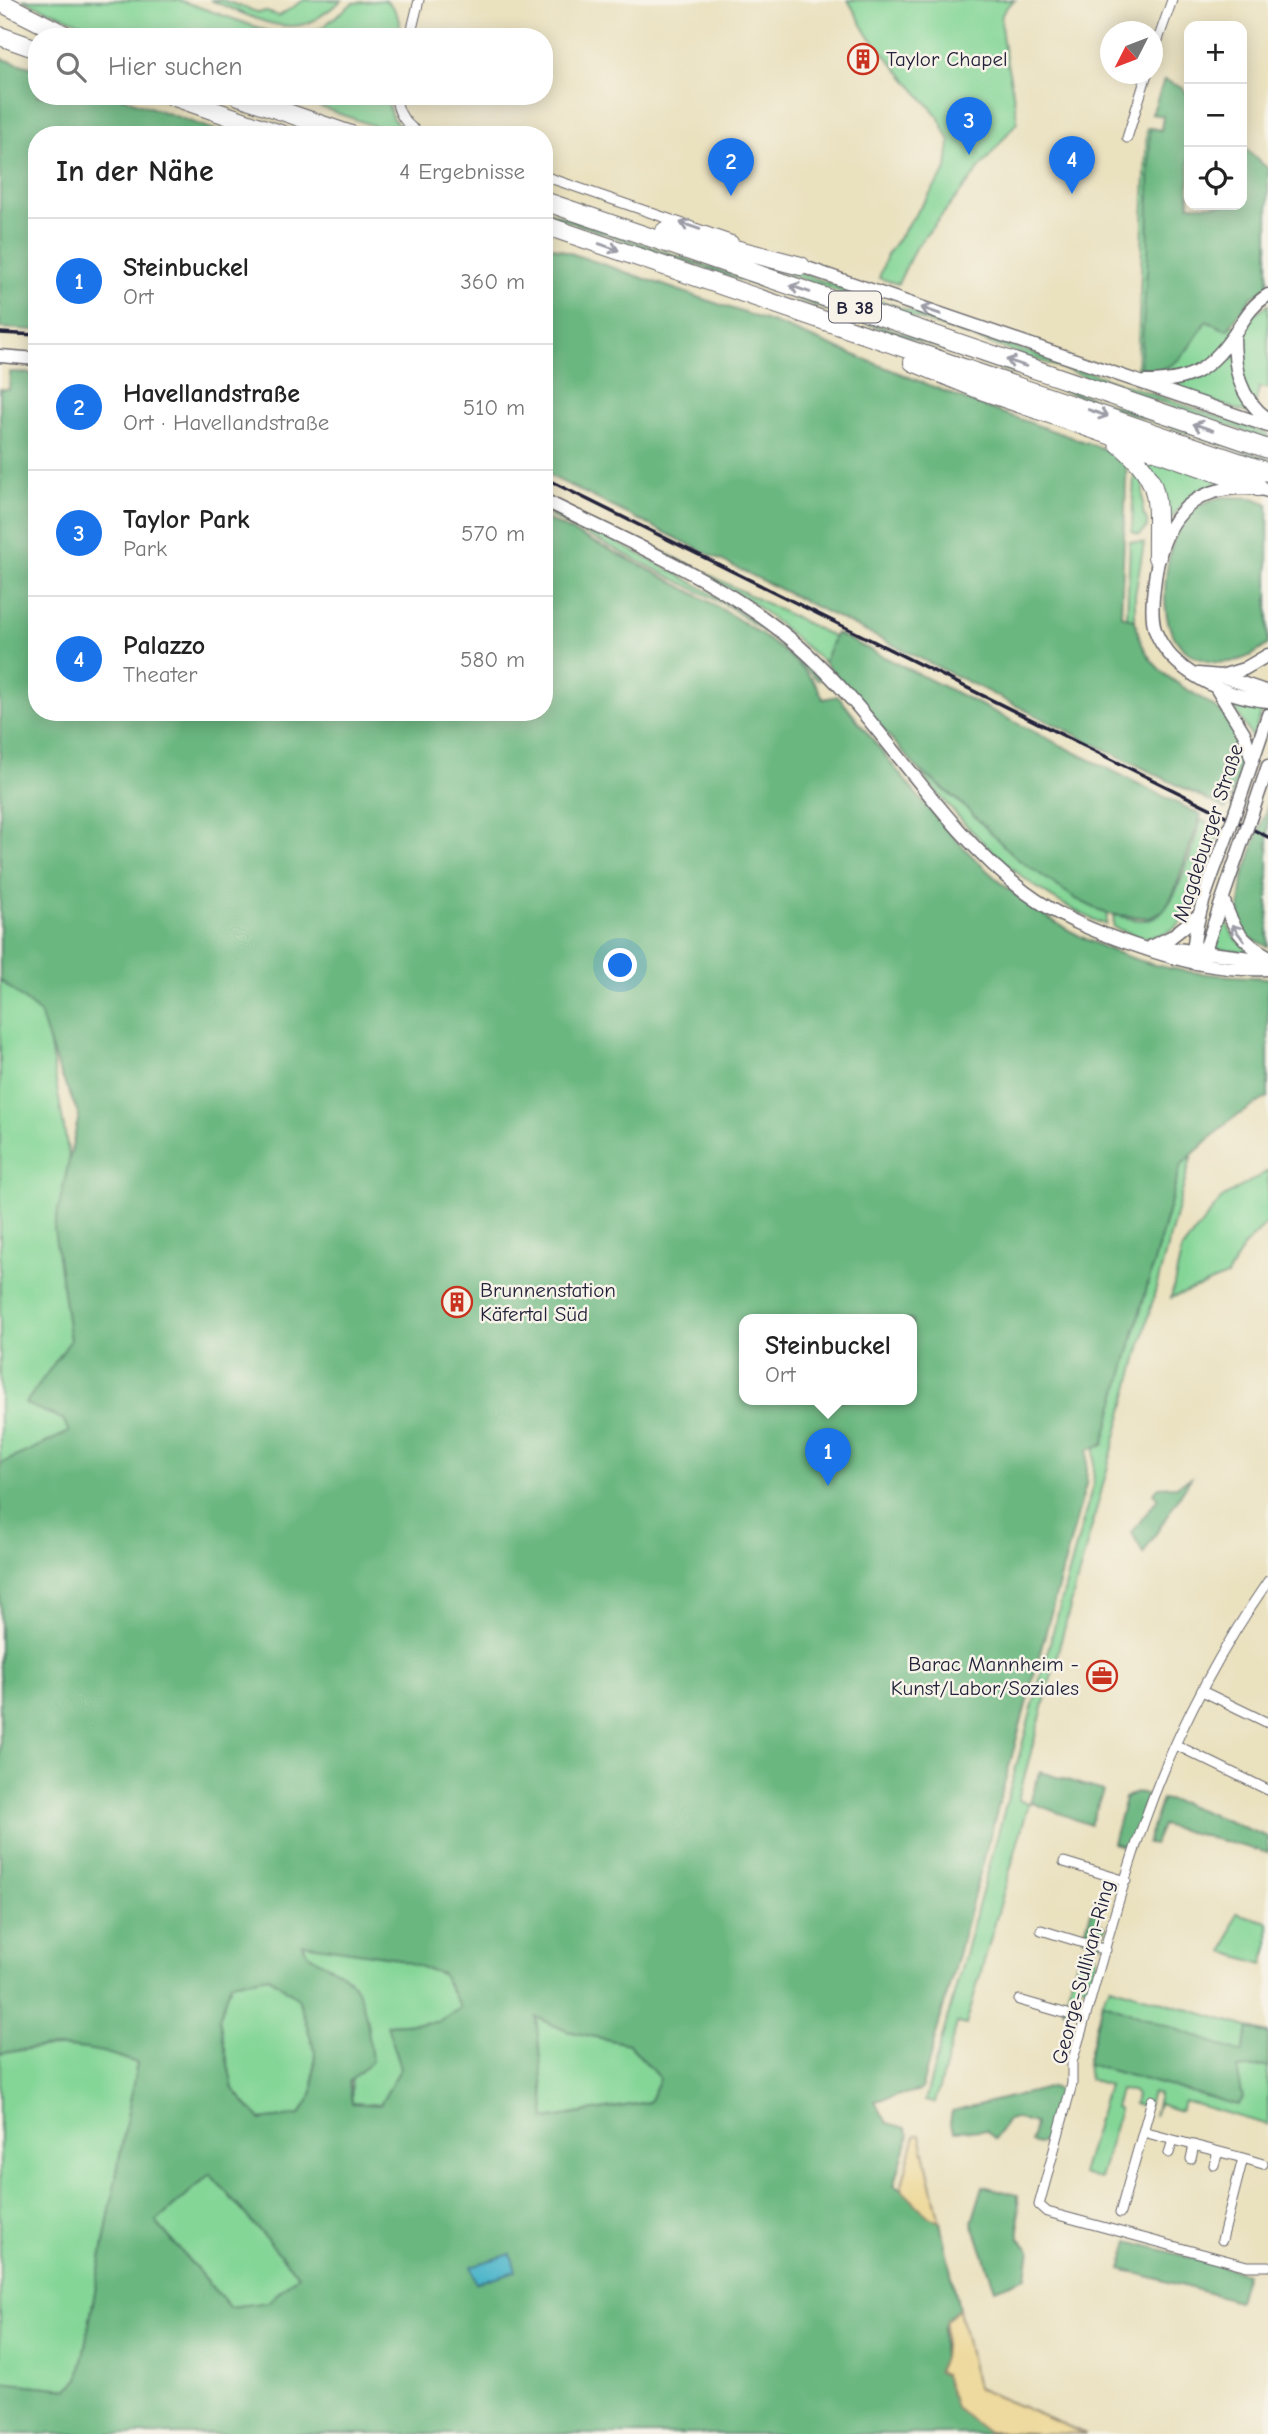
<!DOCTYPE html>
<html lang="de">
<meta charset="utf-8">
<style>
body{margin:0;font-family:"Comic Neue",sans-serif;background:#f6f6f6;color:#222}
.controls{position:absolute;right:21px;top:21px;display:grid;overflow:hidden;border-radius:14px;box-shadow:0 4px 18px #0003}
.controls button{width:63px;height:63px;display:grid;place-items:center;padding:0;border:0;border-bottom:2px solid #e0e0e0;background:#fff;color:#222;font:35px sans-serif}
.compass{position:absolute;left:1100px;top:21px;width:63px;height:63px;border-radius:50%;background:#fff;box-shadow:0 4px 18px #0003;rotate:228deg}
.you{position:absolute;left:621px;top:966px;width:24px;height:24px;margin:-18px;border:5px solid #fff;border-radius:50%;background:#1a73e8;box-shadow:0 0 0 10px #1a73e833}
.badge{display:grid;place-items:center;width:46px;height:46px;border-radius:50%;background:#1a73e8;color:#fff;font-size:23px;font-weight:700}
.pin{position:absolute;translate:-50% -58px;filter:drop-shadow(0 2px 4px #0008)}
.pin::after{content:'';position:absolute;top:37px;width:24px;height:21px;background:inherit;clip-path:polygon(0 0,100% 0,50% 100%)}
.popup{position:absolute;left:739px;top:1314px;width:178px;height:91px;box-sizing:border-box;display:grid;place-content:center;border-radius:14px;background:#fff;filter:drop-shadow(0 2px 5px #0005);font-size:23px;white-space:nowrap;color:#767676}
.popup b{font-size:26px;color:#222}
.popup::after{content:'';position:absolute;left:50%;top:100%;margin-left:-14px;border:14px solid transparent;border-top-color:#fff}
.list{margin:0;padding:0;list-style:none}
h2{display:flex;justify-content:space-between;align-items:center;height:91px;margin:0;padding:0 28px;font-size:30px}
h2 small{font-size:23px;font-weight:400;color:#767676}
.list li{display:grid;grid-template-columns:46px 1fr auto;gap:21px;align-items:center;box-sizing:border-box;height:126px;padding:0 28px;border-top:2px solid #e0e0e0}
.list b{display:block;font-size:26px;white-space:nowrap}
.list p{margin:0;font-size:23px;white-space:nowrap;color:#767676}
.list em{font-size:23px;font-style:normal;color:#767676}
.icon{flex:none;width:38px;height:38px;fill:none;stroke:currentColor;stroke-width:2;stroke-linecap:round;stroke-linejoin:round}
.map{position:relative;flex:none;width:1268px;height:2434px;overflow:hidden}
.search{position:absolute;background:#fff;box-shadow:0 4px 18px #0003;left:28px;top:28px;width:525px;height:77px;display:flex;align-items:center;gap:18px;box-sizing:border-box;padding:0 24px;border-radius:28px;color:#767676;font-size:26px}
.panel{position:absolute;background:#fff;box-shadow:0 4px 18px #0003;left:28px;top:126px;width:525px;height:595px;border-radius:28px}
.map>svg:first-child{display:block}
.green{fill:#84d697;stroke:#537c69;stroke-width:2}
.forest{fill:#6bb780;stroke:#466c5e;stroke-width:2;fill-rule:evenodd}
.sand{fill:#eeda9e;stroke:#887e6c;stroke-width:2}
.water{fill:#4db6ca;stroke:#386c82;stroke-width:2}
.lines{fill:none;stroke-linecap:round;stroke-linejoin:round}
.street-casing{stroke:#686569;stroke-width:11}
.secondary-casing{stroke:#686569;stroke-width:15}
.highway-casing{stroke:#686569;stroke-width:20}
.street{stroke:#fff;stroke-width:9}
.secondary{stroke:#fff;stroke-width:12}
.highway{stroke:#fff;stroke-width:18}
.rail{stroke:#22223b;stroke-width:3.5}
.secondary-bridge-casing{stroke:#686569;stroke-width:15;stroke-linecap:butt}
.secondary-bridge{stroke:#fff;stroke-width:12}
.oneway{stroke:#9c9ca7}
.labels{text-anchor:middle;stroke-width:5;stroke-linejoin:round;paint-order:stroke}
.shield{fill:#f7f3e8;stroke:#62616f;stroke-width:2}
.shield-label{font-size:19px;font-weight:bold;fill:#22223b}
.poi-label{font-size:21px;fill:#22223b;stroke:#f7f3e8;text-anchor:start}
.street-label{font-size:21px;fill:#22223b;stroke:#f7f3e8}
</style>
<div class="map">
<svg width="1268" height="2434" viewBox="0 0 1268 2434">
<rect width="100%" height="100%" fill="#f7f3e8"/>
<filter id="ink" filterUnits="userSpaceOnUse"><feTurbulence type="fractalNoise" baseFrequency=".0143" numOctaves="2"/><feDisplacementMap in="SourceGraphic" scale="14" xChannelSelector="R" yChannelSelector="G"/><feConvolveMatrix kernelMatrix="1 2 1 2 8 2 1 2 1" color-interpolation-filters="sRGB"/></filter>
<filter id="wash" filterUnits="userSpaceOnUse"><feTurbulence type="fractalNoise" baseFrequency=".00686" numOctaves="4" result="noise"/><feDisplacementMap in="SourceGraphic" scale="28" xChannelSelector="R" yChannelSelector="G"/><feGaussianBlur stdDeviation="1.57" result="paint"/><feColorMatrix in="noise" values="0 0 0 0 0 0 0 0 0 0 0 0 0 0 0 0 0 1.4 0 .05"/><feComposite in="paint" operator="in"/></filter>
<g filter="url(#wash)">
<rect width="100%" height="100%" fill="#eae1bf"/>
<path class="green" d="M22,0H179L279,35L300,36L320,29L353,3L385,0L393,7L400,21L399,37H116Z
M210,0H222L260,13L264,11L279,16L304,0H342C332,8 321,17 310,22C281,36 238,10 210,0Z
M848,0H1015C1011,3 1005,8 1003,12C995,28 1017,96 1017,122L914,250L898,284L879,278L887,255L947,169L950,141L938,116L868,35Z
M289,96H386L392,118L409,135H400Z
M1147,128H1150L1148,253L1141,367C1174,380 1191,345 1206,321L1227,330L1268,305V388H1259L1253,415L1172,388L1137,371Z
M544,210L1268,458V461L544,213Z
M755,263L782,267L1268,434V439Z
M1136,449L1231,483C1196,486 1177,504 1163,535Z
M1134,471L1140,474L1143,484V513L1147,521V527L1140,535L1132,532Z
M544,507L553,515L571,520C662,566 747,603 820,677L818,680L773,638L728,606L544,513Z
M1130,541L1144,543L1135,595V620L1127,618Z
M655,548L834,637L824,662L752,602Z
M1229,698L1263,709L1252,738Z
M0,754L133,1531L0,1552Z
M915,766L1076,899L1107,914L1106,925C1021,890 972,835 915,766Z
M1201,820L1220,829C1208,867 1197,939 1144,937C1134,936 1123,931 1113,927L1114,915C1125,917 1137,921 1148,920C1176,916 1193,844 1201,820Z
M1222,914L1234,937L1252,953L1211,948Z
M1192,1155L1018,1800L1029,1803L966,2025L957,2023L935,2103L925,2101L1093,1485L1095,1448L1103,1445L1181,1165Z
M1268,1171V1222L1244,1246L1227,1276L1171,1298L1182,1249L1222,1198Z
M1236,1913L1268,1922V1947L1263,1964L1224,1952Z
M301,1943L392,1957L442,1974L460,2008L437,2022L387,2025L401,2068L380,2105L352,2103L350,1979L310,1957Z
M1081,1947L1094,1950L1097,1958L1089,1987L1080,1985L1074,2005L1084,2008L1076,2012L1063,2009Z
M268,1976L298,1998L315,2051L313,2092L300,2115L260,2120L233,2089L219,2019L231,1983Z
M1110,1986L1268,2033V2125L1184,2101L1181,2111L1158,2104L1154,2116L1159,2094L1152,2092L1147,2108L1134,2104L1136,2095L1132,2091L1120,2090L1115,2108L1119,2110L1100,2179L1082,2174L1108,2085L1089,2079L1087,2064L1102,2002Z
M536,2017L567,2031L629,2044L660,2079L649,2102L545,2119Z
M86,2046L137,2063L79,2379L68,2389L0,2382V2054L31,2048Z
M211,2173L298,2275L268,2303L229,2307L156,2222Z"/>
<path class="forest" d="M0,58L37,69V96H118L229,135H37V330L0,328Z
M1164,80L1183,88L1189,97V205H1242V145L1268,169V287L1252,297L1227,330L1206,321C1191,345 1174,380 1140,367L1148,253L1150,128L1161,130L1163,116L1152,114Z
M544,244L782,326L971,402L1127,457L1121,615L1135,620C1139,643 1148,660 1166,675C1202,704 1254,714 1240,774C1237,786 1230,798 1226,809L544,473Z
M10,372L37,374V712H544V518C605,548 803,636 823,699L838,696C927,806 998,917 1141,961C1182,974 1226,976 1268,978V1097L1230,1120L1181,1165L1103,1445L1088,1450L1086,1484L921,2090L875,2101L887,2123L906,2128L909,2135L894,2186C913,2193 920,2214 940,2222L959,2309C955,2312 949,2316 947,2320C935,2342 948,2386 955,2407L1032,2434H0V2382L68,2389L79,2379L137,2063C89,2044 50,2043 0,2054V1464L69,1432L63,1419L25,1404L70,1341L54,1229L79,1115L57,1066L40,1013L0,980V389H9ZM744,1320H912V1400H744ZM302,1944L392,1957L442,1974L460,2008L437,2022L387,2025L401,2068L380,2105L352,2103L349,2082L372,2061C369,2038 367,1996 349,1979C332,1963 315,1966 302,1944ZM268,1976L298,1998L315,2051L313,2092L300,2115L260,2120L233,2089L219,2019L231,1983ZM536,2017L567,2031L629,2044L660,2079L649,2102L546,2119ZM210,2174L298,2275L268,2302L229,2307L156,2222Z
M1225,497L1254,498L1268,504V644C1240,669 1192,672 1172,633C1158,604 1166,539 1188,515C1198,503 1211,499 1225,497Z
M836,633L1201,815L1174,893L1164,910L1150,918L1107,914L1076,899L1015,857L958,800L915,766L824,662Z
M1268,804V947L1248,937L1238,924L1243,878Z
M1191,1478L1143,1554L1132,1532L1158,1498L1153,1493L1159,1487L1176,1486Z
M1040,1772L1103,1791L1090,1825L1030,1802Z
M1136,1792L1147,1796L1130,1848L1113,1843L1125,1798Z
M1162,1799L1182,1803L1268,1837V1853L1162,1825L1154,1844L1147,1843Z
M1095,1900L1104,1902L1098,1923L1106,1926L1101,1944L1083,1938Z
M1102,2002L1242,2053L1249,2028L1268,2034V2066L1237,2069L1243,2099L1238,2105L1087,2064Z
M1052,2087L1060,2091L1046,2140L1039,2144L1031,2142L1035,2123L1016,2118L1008,2120L995,2139L986,2130L955,2131L950,2123L952,2111Z
M983,2186L1018,2195L1019,2238L1030,2250L1026,2277L995,2289L972,2222Z
M1129,2241L1246,2273L1238,2301L1121,2269Z"/>
<path class="sand" d="M915,2135H920L940,2222L929,2217L901,2189Z
M959,2309L977,2388L1086,2434L987,2432L955,2407L944,2375L937,2372L943,2358L946,2321Z"/>
<path class="water" d="M511,2254L516,2271L476,2283L471,2266Z"/>
</g>
<g filter="url(#ink)">
<g class="lines">
<g class="street-casing">
<path id="street" d="M410,37L419,0
M1152,57L1172,0
M396,96C397,115 408,127 423,135
M1127,138L1147,74
M544,176L733,241
M1268,1581C1217,1655 1174,1737 1144,1822C1116,1900 1097,1982 1072,2062V2084L1039,2205L1047,2212L1247,2266H1268
M1202,1691L1268,1723
M1176,1745L1268,1790
M1064,1862L1126,1881
M1041,1930L1106,1950
M1019,2000L1085,2019
M1143,2132L1152,2100
M1169,2153L1173,2140
M1243,2158L1263,2164
M1191,2159L1194,2145
M1214,2165L1218,2152
M1120,2213L1143,2132L1243,2158L1222,2240"/>
</g>
<g class="secondary-casing">
<path id="secondary" d="M801,266L1268,426
M1234,335C1234,369 1239,398 1268,419
M0,356L37,359
M1144,382C1187,382 1208,372 1233,336C1244,320 1250,306 1268,295
M1268,491C1257,487 1248,488 1237,488C1179,491 1159,536 1154,587C1152,602 1151,616 1155,630C1170,672 1227,697 1268,701
M544,500C632,544 726,582 800,647C884,721 936,824 1025,892C1058,917 1096,932 1134,945C1179,961 1220,971 1268,969
M1198,674L1221,676L1268,692
M1221,676L1244,669L1268,655
M1215,686L1244,733L1252,760
M1236,810L1268,715
M1251,816L1268,766
M1223,899C1232,926 1241,942 1268,956
M1154,945L1171,937L1199,915
M1151,946L1268,960
M1193,963C1192,919 1213,875 1228,833
M1193,963L1207,944L1242,842"/>
</g>
<g class="highway-casing">
<path id="highway" d="M0,2L65,35
M0,36L37,49
M172,96L283,135
M239,96L351,135
M544,201L1268,449
M544,225L1268,472
M665,231L801,266
M913,362L978,389L1258,487
M1118,443C1165,481 1156,501 1157,557"/>
</g>
<use href="#street" class="street"/>
<use href="#secondary" class="secondary"/>
<use href="#highway" class="highway"/>
<path class="rail" d="M0,333L37,335
M544,478L1268,837"/>
<g class="secondary-bridge-casing">
<path id="secondary-bridge" d="M1228,833L1236,810
M1242,842L1251,816"/>
</g>
<use href="#secondary-bridge" class="secondary-bridge"/>
</g>
<defs><path id="oneway-shaft" d="M-6 0H5M1.5-3L5.5 0L1.5 3" fill="none" stroke-width="1.6" stroke-linecap="round" stroke-linejoin="round" transform="scale(1.75)"/></defs>
<g class="oneway">
<use href="#oneway-shaft" transform="translate(690 226) rotate(-161)"/>
<use href="#oneway-shaft" transform="translate(609 247) rotate(19)"/>
<use href="#oneway-shaft" transform="translate(800 289) rotate(-161)"/>
<use href="#oneway-shaft" transform="translate(931 311) rotate(-161)"/>
<use href="#oneway-shaft" transform="translate(1016 363) rotate(-161)"/>
<use href="#oneway-shaft" transform="translate(1098 413) rotate(19)"/>
<use href="#oneway-shaft" transform="translate(1203 427) rotate(-161)"/>
<use href="#oneway-shaft" transform="translate(1238 933) rotate(-127)"/>
</g>
</g>
<defs>
<g id="building-ring" transform="scale(1.575)"><circle r="9.5" fill="#f7f3e8" stroke="#c8321e" stroke-width="1.5"/><path d="M-4-6H4V6H1V3H-1V6H-4ZM-2.5-4.3h1.7v1.8h-1.7ZM.8-4.3h1.7v1.8H.8ZM-2.5-1h1.7V.8h-1.7ZM.8-1h1.7V.8H.8Z" fill="#c8321e"/></g>
<g id="office-ring" transform="scale(1.575)"><circle r="9.5" fill="#f7f3e8" stroke="#c8321e" stroke-width="1.5"/><path d="M-6-3h4V-5.5h4V-3h4V5H-6ZM-1-4.5V-3h2v-1.5ZM-6 0V1H6V0Z" fill="#c8321e"/></g>
</defs>
<g fill-rule="evenodd">
<use href="#building-ring" x="863" y="59"/>
<use href="#building-ring" x="457" y="1302"/>
<use href="#office-ring" x="1102" y="1676"/>
</g>
<g class="labels">
<rect class="shield" x="829" y="291.5" width="52" height="31" rx="5"/>
<g class="shield-label">
<text x="855" y="314">B 38</text>
</g>
<g class="poi-label">
<text x="886" y="66">Taylor Chapel</text>
<text x="480" y="1297">Brunnenstation<tspan x="480" dy="24">Käfertal Süd</tspan></text>
<text x="1079" y="1671" text-anchor="end">Barac Mannheim -<tspan x="1079" dy="24">Kunst/Labor/Soziales</tspan></text>
</g>
<g class="street-label">
<text transform="translate(1208 833) rotate(-72)" y="7">Magdeburger Straße</text>
<text transform="translate(1083 1972) rotate(-75)" y="7">George-Sullivan-Ring</text>
</g>
</g>
</svg>
<div class="controls">
<button>+</button>
<button>−</button>
<button><svg class="icon" aria-label="locate" viewBox="0 0 24 24"><circle cx="12" cy="12" r="6"/><path d="M12 2v4M12 18v4M2 12h4M18 12h4"/></svg></button>
</div>
<svg class="compass" viewBox="-18 -18 36 36"><path d="M0-13l5 13h-10z" fill="#e53935"/><path d="M0 13l5-13h-10z" fill="#767676"/></svg>
<div class="you"></div>
<div class="pin badge" style="left:828px;top:1486px">1</div>
<div class="popup"><b>Steinbuckel</b>Ort</div>
<div class="pin badge" style="left:731px;top:196px">2</div>
<div class="pin badge" style="left:969px;top:155px">3</div>
<div class="pin badge" style="left:1072px;top:194px">4</div>
<div class="search"><svg class="icon" aria-label="search" viewBox="0 0 24 24"><circle cx="10" cy="10" r="6"/><path d="M15 15l6 6"/></svg>Hier suchen</div>
<section class="panel">
<h2>In der Nähe<small>4 Ergebnisse</small></h2>
<ul class="list">
<li><span class="badge">1</span><div><b>Steinbuckel</b><p>Ort</p></div><em>360 m</em></li>
<li><span class="badge">2</span><div><b>Havellandstraße</b><p>Ort · Havellandstraße</p></div><em>510 m</em></li>
<li><span class="badge">3</span><div><b>Taylor Park</b><p>Park</p></div><em>570 m</em></li>
<li><span class="badge">4</span><div><b>Palazzo</b><p>Theater</p></div><em>580 m</em></li>
</ul>
</section>
</div>
